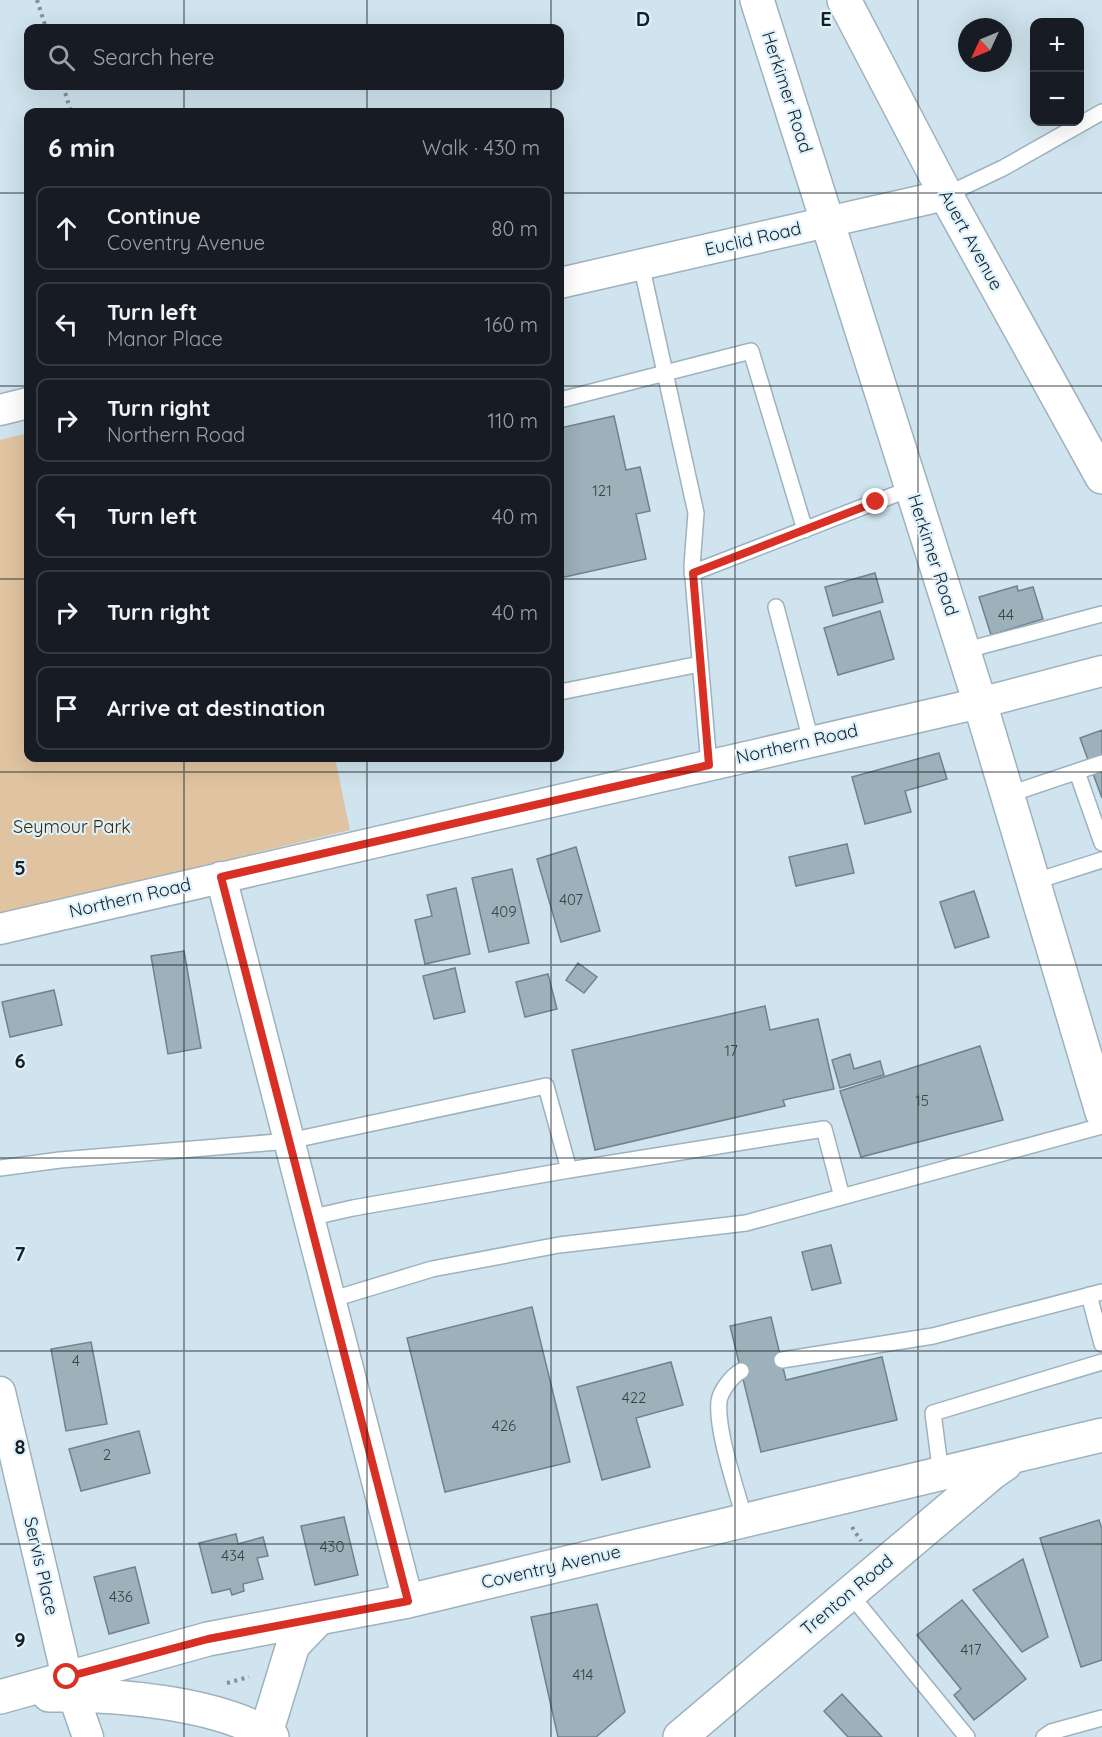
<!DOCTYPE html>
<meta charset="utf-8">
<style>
body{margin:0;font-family:Quicksand,sans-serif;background:#20242c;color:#f1f3f6}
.controls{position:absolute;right:18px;top:18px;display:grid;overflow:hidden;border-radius:12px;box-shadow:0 6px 24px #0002}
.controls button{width:54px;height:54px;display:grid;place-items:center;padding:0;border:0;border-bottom:2px solid #363941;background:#171b24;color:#f1f3f6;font:30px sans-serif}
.compass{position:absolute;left:958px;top:18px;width:54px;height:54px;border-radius:50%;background:#171b24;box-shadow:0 6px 24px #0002;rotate:226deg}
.stop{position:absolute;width:18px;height:18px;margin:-14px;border:4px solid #d93025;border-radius:50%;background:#fff}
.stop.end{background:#d93025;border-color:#fff;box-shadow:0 2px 6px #0008}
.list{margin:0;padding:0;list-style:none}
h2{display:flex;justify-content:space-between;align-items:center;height:78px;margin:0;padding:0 24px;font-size:26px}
h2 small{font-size:20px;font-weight:400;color:#9ea1a6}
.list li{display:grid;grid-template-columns:39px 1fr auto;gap:18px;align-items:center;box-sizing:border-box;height:84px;margin:0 12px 12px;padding:0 12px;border:2px solid #363941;border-radius:12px}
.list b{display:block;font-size:22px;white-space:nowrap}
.list p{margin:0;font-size:20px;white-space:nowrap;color:#9ea1a6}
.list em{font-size:20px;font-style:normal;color:#9ea1a6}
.icon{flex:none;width:33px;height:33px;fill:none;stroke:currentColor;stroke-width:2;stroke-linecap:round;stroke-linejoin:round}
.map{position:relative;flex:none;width:1102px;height:1737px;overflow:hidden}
.search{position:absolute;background:#171b24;box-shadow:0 6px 24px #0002;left:24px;top:24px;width:540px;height:66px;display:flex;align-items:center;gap:15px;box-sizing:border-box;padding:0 21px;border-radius:12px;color:#9ea1a6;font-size:22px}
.panel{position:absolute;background:#171b24;box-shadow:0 6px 24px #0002;left:24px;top:108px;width:540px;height:654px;border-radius:12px}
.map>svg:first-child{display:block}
.green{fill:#e0c4a1}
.building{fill:#9db1bb;stroke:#6f838c;stroke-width:1.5}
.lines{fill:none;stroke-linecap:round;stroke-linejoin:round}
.lane-casing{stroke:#9eb2bd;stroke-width:18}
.street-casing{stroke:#9eb2bd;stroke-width:33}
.secondary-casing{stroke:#9eb2bd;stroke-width:36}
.path{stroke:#808f96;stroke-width:4;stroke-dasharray:3 4.5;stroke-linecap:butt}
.lane{stroke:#fff;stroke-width:15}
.street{stroke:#fff;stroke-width:30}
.secondary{stroke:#fff;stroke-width:33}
.route{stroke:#d93025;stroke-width:8}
.grid{fill:none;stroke:#171f23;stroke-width:1.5;stroke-opacity:0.55}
.labels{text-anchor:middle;stroke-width:4.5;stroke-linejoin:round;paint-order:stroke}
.number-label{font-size:15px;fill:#384449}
.street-label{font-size:18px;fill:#171f23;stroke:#dcf1fc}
.park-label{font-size:18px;fill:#422800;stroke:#dcf1fc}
.grid-label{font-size:20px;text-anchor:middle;font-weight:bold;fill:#171f23;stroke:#dcf1fc;stroke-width:4.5;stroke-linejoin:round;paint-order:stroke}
</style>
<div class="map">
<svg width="1102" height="1737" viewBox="0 0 1102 1737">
<rect width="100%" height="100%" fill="#cfe4ee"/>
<path class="green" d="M28,433V758H335L350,830L0,915V440Z"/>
<path class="building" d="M614,416L626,470L640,467L650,511L636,514L646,559L560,578V428Z
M875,573L883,602L833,616L825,587Z
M1017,586L1018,591L1033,587L1043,619L991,635L979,597Z
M880,611L894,659L838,675L824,628Z
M1102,730V798L1080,738Z
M939,753L947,779L905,791L911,812L865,824L852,777Z
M847,844L854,873L796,886L789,857Z
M576,847L600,931L561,942L537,859Z
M512,869L529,943L489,952L472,878Z
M456,888L470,954L425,964L415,920L432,916L427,895Z
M974,891L989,937L955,948L940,902Z
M184,951L201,1048L168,1054L151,956Z
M578,963L597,977L584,993L566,980Z
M455,968L465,1012L434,1019L423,976Z
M548,974L557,1009L525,1017L516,982Z
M54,990L62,1025L10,1037L2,1002Z
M765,1006L770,1030L818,1019L834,1089L783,1100L785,1106L595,1150L572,1050Z
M980,1046L1003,1120L861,1157L840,1091Z
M850,1054L854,1069L880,1061L884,1075L840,1088L832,1060Z
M831,1245L841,1283L812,1290L802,1252Z
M532,1307L570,1462L445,1492L407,1338Z
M771,1317L786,1380L882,1357L897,1420L761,1452L730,1326Z
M91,1342L107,1424L66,1431L51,1349Z
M671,1362L683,1405L636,1418L650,1467L602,1480L577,1387Z
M139,1431L150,1473L81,1491L69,1449Z
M344,1517L358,1575L315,1585L301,1526Z
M1099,1520L1102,1529V1660L1081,1667L1040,1538Z
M236,1534L238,1544L263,1537L268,1556L257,1558L263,1579L243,1584L244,1591L232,1595L230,1589L212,1593L199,1543Z
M1023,1559L1048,1637L1022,1652L973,1590Z
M135,1567L149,1623L109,1634L94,1577Z
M962,1600L1026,1679L974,1720L954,1695L961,1689L917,1635Z
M597,1604L625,1712L596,1737H558L531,1617Z
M842,1694L882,1737H848L824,1711Z"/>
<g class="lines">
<g class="lane-casing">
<path id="lane" d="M946,195L1003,168L1102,112
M641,264L696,513L692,566L709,765
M560,400L751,351L805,530
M692,573L912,488
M776,607L811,741
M963,651L1102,614
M560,692L700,664
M1077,772L1102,843
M1007,795L1102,763
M1033,882L1102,860
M0,1168L60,1160L289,1141L546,1086L569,1170L824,1129L842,1197
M309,1218L353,1208L569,1170
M1089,1295L1102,1344
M330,1300L432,1269L559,1245L746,1223L1102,1126
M782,1360L933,1336L1102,1292
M741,1371C732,1376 721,1390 719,1401C716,1432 737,1490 745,1521
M941,1475L933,1413L1102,1362
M850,1594L967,1737
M1044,1737L1051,1732L1102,1718"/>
</g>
<g class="street-casing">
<path id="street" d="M560,283L946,195
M0,410L28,403
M221,877L408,1601
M0,929L980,703L1102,671
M0,1392L67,1677L88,1737"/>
</g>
<g class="secondary-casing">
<path id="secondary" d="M757,0L980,703L1102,1112
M844,0L946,195L1102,477
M49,1695C113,1694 217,1702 272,1737
M0,1697L208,1639L408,1601L1102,1435
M266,1733L293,1645L318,1619
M680,1737L992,1473L1005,1464"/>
</g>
<path class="path" d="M37,0L46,28
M63,86L71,112
M852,1527L861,1541
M227,1683L249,1677"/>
<use href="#lane" class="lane"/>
<use href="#street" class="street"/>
<use href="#secondary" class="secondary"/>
</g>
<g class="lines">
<path class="route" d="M67,1677L208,1639L408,1601L221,877L709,765L693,573L876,502"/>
</g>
<path class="grid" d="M184,0V28M367,0V28M551,0V28M735,0V1737M918,0V1737M184,86V112M367,86V112M551,86V112M0,193H28M560,193H1102M0,386H28M560,386H1102M0,579H28M560,579H1102M184,758V1737M367,758V1737M551,758V1737M0,772H1102M0,965H1102M0,1158H1102M0,1351H1102M0,1544H1102"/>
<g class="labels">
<g class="number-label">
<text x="602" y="496">121</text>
<text x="1006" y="620">44</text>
<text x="571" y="905">407</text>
<text x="504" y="917">409</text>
<text x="731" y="1056">17</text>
<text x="922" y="1106">15</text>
<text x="76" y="1366">4</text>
<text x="634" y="1403">422</text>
<text x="504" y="1431">426</text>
<text x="107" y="1460">2</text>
<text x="332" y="1552">430</text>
<text x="233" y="1561">434</text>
<text x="121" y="1602">436</text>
<text x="971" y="1655">417</text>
<text x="583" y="1680">414</text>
</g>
<g class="street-label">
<text transform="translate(787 92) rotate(72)" y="6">Herkimer Road</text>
<text transform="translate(753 239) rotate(-13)" y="6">Euclid Road</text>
<text transform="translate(971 240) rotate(61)" y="6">Auert Avenue</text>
<text transform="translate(933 555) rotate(72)" y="6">Herkimer Road</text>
<text transform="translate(797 744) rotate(-13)" y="6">Northern Road</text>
<text transform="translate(130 898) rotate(-13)" y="6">Northern Road</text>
<text transform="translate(41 1566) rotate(77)" y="6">Servis Place</text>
<text transform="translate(551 1567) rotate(-13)" y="6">Coventry Avenue</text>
<text transform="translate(847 1595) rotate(-40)" y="6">Trenton Road</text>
</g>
<g class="park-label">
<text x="72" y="833">Seymour Park</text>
</g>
</g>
<g class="grid-label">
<text x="643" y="26">D</text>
<text x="826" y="26">E</text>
<text x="20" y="875">5</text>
<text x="20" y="1068">6</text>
<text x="20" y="1261">7</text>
<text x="20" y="1454">8</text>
<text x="20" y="1647">9</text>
</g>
</svg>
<div class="controls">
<button>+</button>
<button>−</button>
</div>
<svg class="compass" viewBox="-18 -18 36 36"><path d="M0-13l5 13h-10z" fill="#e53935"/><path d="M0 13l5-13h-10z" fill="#9ea1a6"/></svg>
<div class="stop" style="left:67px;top:1677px"></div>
<div class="stop end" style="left:876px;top:502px"></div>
<div class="search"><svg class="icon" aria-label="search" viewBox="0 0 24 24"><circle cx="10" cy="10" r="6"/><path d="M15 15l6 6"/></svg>Search here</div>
<section class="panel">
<h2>6 min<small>Walk · 430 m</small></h2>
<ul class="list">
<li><svg class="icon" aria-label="ahead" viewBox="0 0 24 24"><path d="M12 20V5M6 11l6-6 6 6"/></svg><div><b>Continue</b><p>Coventry Avenue</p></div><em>80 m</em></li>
<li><svg class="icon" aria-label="left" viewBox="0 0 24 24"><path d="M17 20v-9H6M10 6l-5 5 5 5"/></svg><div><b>Turn left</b><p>Manor Place</p></div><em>160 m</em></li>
<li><svg class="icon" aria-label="right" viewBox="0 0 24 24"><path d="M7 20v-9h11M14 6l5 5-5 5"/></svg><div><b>Turn right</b><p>Northern Road</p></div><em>110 m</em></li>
<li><svg class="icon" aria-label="left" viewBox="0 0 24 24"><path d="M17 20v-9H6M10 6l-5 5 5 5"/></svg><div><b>Turn left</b></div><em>40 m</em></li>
<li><svg class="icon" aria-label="right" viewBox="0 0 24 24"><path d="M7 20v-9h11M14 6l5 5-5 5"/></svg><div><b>Turn right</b></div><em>40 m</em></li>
<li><svg class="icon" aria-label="arrive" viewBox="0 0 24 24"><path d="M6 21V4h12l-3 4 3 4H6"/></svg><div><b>Arrive at destination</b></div></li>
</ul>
</section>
</div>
